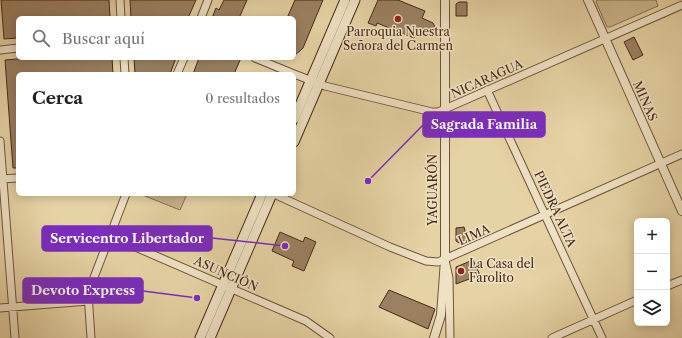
<!DOCTYPE html>
<html lang="es">
<meta charset="utf-8">
<style>
body{margin:0;font-family:"Libre Caslon Text",serif;background:#f6f6f6;color:#202124}
.controls{position:absolute;right:12px;bottom:12px;display:grid;overflow:hidden;border-radius:6px;box-shadow:0 2px 10px #0003}
.controls button{width:36px;height:36px;display:grid;place-items:center;padding:0;border:0;border-bottom:1px solid #e0e0e0;background:#fff;color:#202124;font:20px sans-serif}
.list{margin:0;padding:0;list-style:none}
h2{display:flex;justify-content:space-between;align-items:center;height:52px;margin:0;padding:0 16px;font-size:17px}
h2 small{font-size:13px;font-weight:400;color:#757577}
.icon{flex:none;width:22px;height:22px;fill:none;stroke:currentColor;stroke-width:2;stroke-linecap:round;stroke-linejoin:round}
.map{position:relative;flex:none;width:682px;height:338px;overflow:hidden}
.search{position:absolute;background:#fff;box-shadow:0 2px 10px #0003;left:16px;top:16px;width:280px;height:44px;display:flex;align-items:center;gap:10px;box-sizing:border-box;padding:0 14px;border-radius:6px;color:#757577;font-size:15px}
.panel{position:absolute;background:#fff;box-shadow:0 2px 10px #0003;left:16px;top:72px;width:280px;height:124px;border-radius:6px}
.map>svg:first-child{display:block}
.green{fill:#cbb68d;stroke:#8a6f53}
.building{fill:#9b8162;stroke:#492819}
.lines{fill:none;stroke-linecap:round;stroke-linejoin:round}
.minor-casing{stroke:#70533c;stroke-width:9}
.tertiary-casing{stroke:#70533c;stroke-width:10}
.secondary-casing{stroke:#492819;stroke-width:11}
.minor{stroke:#efe2c4;stroke-width:7}
.tertiary{stroke:#efe2c4;stroke-width:8}
.secondary{stroke:#efe2c4;stroke-width:9}
.poi-dot{fill:#8f2418;stroke:#efe2c4;stroke-width:1.5}
.labels{text-anchor:middle;stroke-width:3;stroke-linejoin:round;paint-order:stroke}
.poi-label{font-size:12px;fill:#492819;stroke:#efe2c4}
.street-label{font-size:12px;fill:#492819;stroke:#efe2c4}
.leader{fill:none;stroke:#7b2cbf;stroke-width:1.5}
.callout-dot{fill:#7b2cbf;stroke:#efe2c4;stroke-width:1.5}
.callout{fill:#7b2cbf;stroke:#7b2cbf;stroke-width:1.5}
.callout-label{font-size:13px;text-anchor:middle;font-weight:bold;fill:#fff}
</style>
<div class="map">
<svg width="682" height="338" viewBox="0 0 682 338">
<rect width="100%" height="100%" fill="#e6d3a5"/>
<filter id="stains"><feTurbulence type="fractalNoise" baseFrequency=".005" numOctaves="4"/><feColorMatrix values="0 0 0 0 .2 0 0 0 0 .09 0 0 0 0 .02 0 0 0 .5 -.17"/></filter>
<radialGradient id="worn" r=".72"><stop offset=".6" stop-color="#630" stop-opacity="0"/><stop offset="1" stop-color="#630" stop-opacity=".3"/></radialGradient>
<path class="green" d="M597,0H656L658,6L610,27H607L596,2Z
M140,194H187L180,210Z"/>
<path class="building" d="M1,0H109L110,18H18V38L4,39Z
M130,0H196L188,18H131Z
M224,0H247L239,18H212L216,8L219,10Z
M295,0H323L303,48L294,56V18H287Z
M378,0H398L425,11L422,18L433,23L435,27L433,33L426,35L417,32L414,38L377,23L376,26L368,23Z
M459,2H467V16H456V4Z
M634,37L643,55L633,60L624,42Z
M28,58H112L113,74H18V168H13L5,60Z
M134,58H176L170,74H135Z
M199,58H222L228,60L229,58H241L234,74H193Z
M464,227L467,239L459,243L456,241V228Z
M280,232L303,242L305,237L316,242L304,271L292,266L294,261L272,251Z
M473,260L480,275L456,284V267Z
M389,290L435,309L428,329L379,307Z"/>
<g class="lines">
<g class="minor-casing">
<path id="minor" d="M120,0L121,18
M201,18L208,0
M0,50L18,48
M124,58L125,74
M255,58L294,74
M177,74L184,58
M294,74L325,86L432,112H438L682,5
M487,90L602,338
M0,141L15,338
M0,179L18,178
M274,194L390,247L426,261L438,262L682,154
M110,236L306,321L330,338
M445,260L449,278L450,338
M667,286L682,280
M0,308L88,301
M91,338L88,293L126,194
M552,338L637,300"/>
</g>
<g class="tertiary-casing">
<path id="tertiary" d="M588,0L682,211
M434,338L441,315L445,260V0"/>
</g>
<g class="secondary-casing">
<path id="secondary" d="M294,119L345,0
M294,142L355,0
M200,338L262,194
M210,338L272,194"/>
</g>
<use href="#minor" class="minor"/>
<use href="#tertiary" class="tertiary"/>
<use href="#secondary" class="secondary"/>
</g>
<g class="poi-dot">
<circle cx="398" cy="19" r="4"/>
<circle cx="461" cy="271" r="4"/>
</g>
<g class="labels">
<g class="poi-label">
<text x="398" y="36">Parroquia Nuestra<tspan x="398" dy="14">Señora del Carmen</tspan></text>
<text x="469" y="268" text-anchor="start">La Casa del<tspan x="469" dy="14">Farolito</tspan></text>
</g>
<g class="street-label">
<text transform="translate(487 79) rotate(-24)" y="4">NICARAGUA</text>
<text transform="translate(645 101) rotate(66)" y="4">MINAS</text>
<text transform="translate(433 190) rotate(-90)" y="4">YAGUARÓN</text>
<text transform="translate(555 209) rotate(65)" y="4">PIEDRA ALTA</text>
<text transform="translate(474 235) rotate(-24)" y="4">LIMA</text>
<text transform="translate(226 274) rotate(24)" y="4">ASUNCIÓN</text>
</g>
</g>
<path class="leader" d="M368 181L423 125M285 246L212 238M197 298L143 291"/>
<g class="callout-dot">
<circle cx="368" cy="181" r="4"/>
<circle cx="285" cy="246" r="4"/>
<circle cx="197" cy="298" r="4"/>
</g>
<g class="callout">
<rect x="423" y="112" width="122" height="25" rx="4"/>
<rect x="42" y="226" width="170" height="25" rx="4"/>
<rect x="23" y="278" width="120" height="25" rx="4"/>
</g>
<g class="callout-label">
<text x="484" y="129">Sagrada Familia</text>
<text x="127" y="243">Servicentro Libertador</text>
<text x="83" y="295">Devoto Express</text>
</g>
<rect width="100%" height="100%" filter="url(#stains)"/>
<rect width="100%" height="100%" fill="url(#worn)"/>
</svg>
<div class="controls">
<button>+</button>
<button>−</button>
<button><svg class="icon" aria-label="layers" viewBox="0 0 24 24"><path d="M12 4l9 5-9 5-9-5zM3 14l9 5 9-5"/></svg></button>
</div>
<div class="search"><svg class="icon" aria-label="search" viewBox="0 0 24 24"><circle cx="10" cy="10" r="6"/><path d="M15 15l6 6"/></svg>Buscar aquí</div>
<section class="panel">
<h2>Cerca<small>0 resultados</small></h2>
<ul class="list">
</ul>
</section>
</div>
